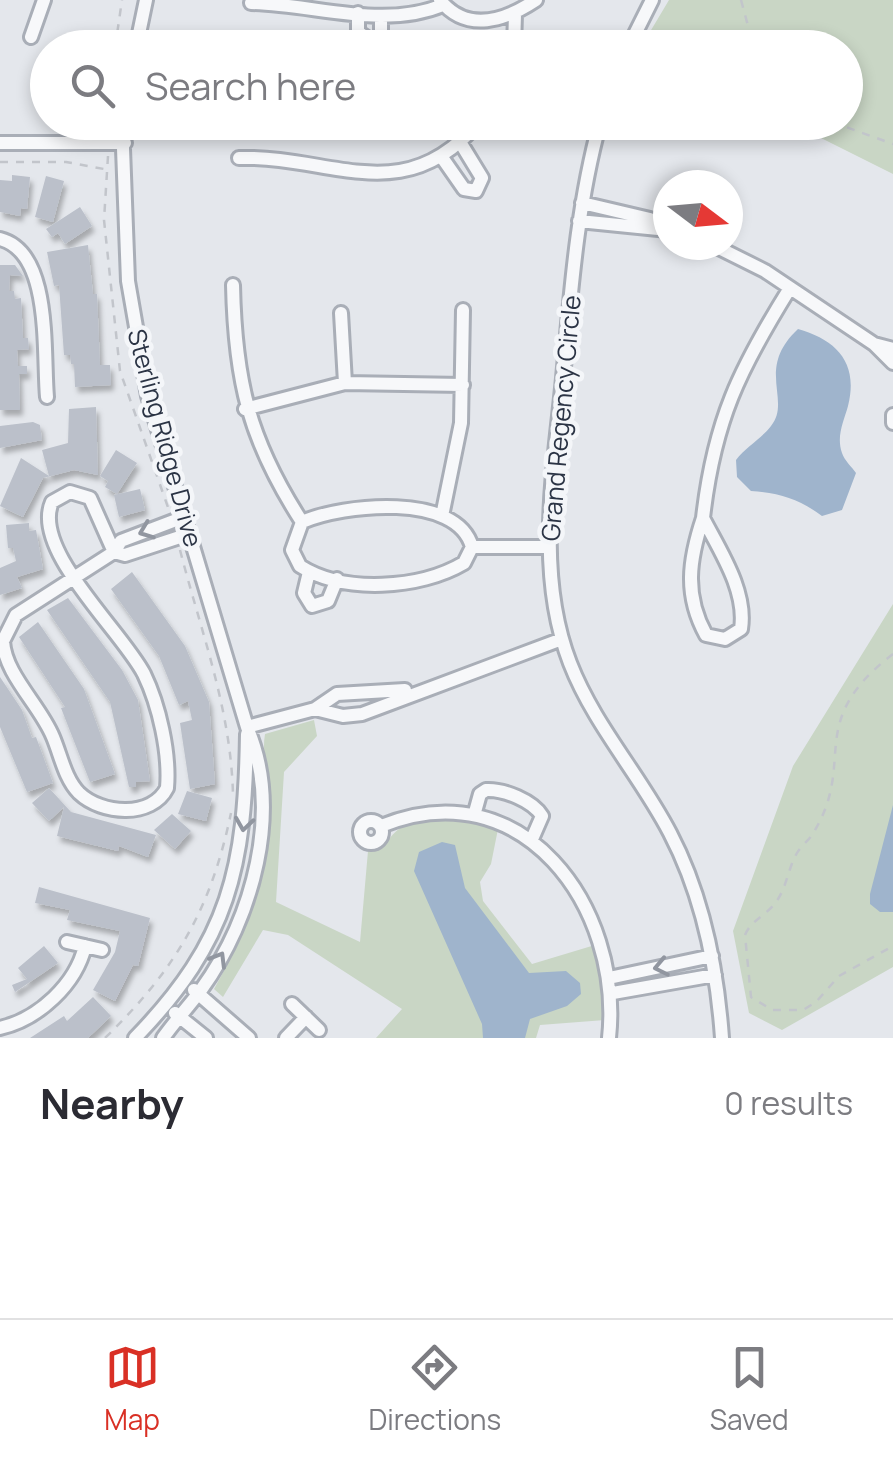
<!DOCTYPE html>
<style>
body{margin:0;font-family:Manrope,sans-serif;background:#f7f7f7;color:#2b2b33}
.compass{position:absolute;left:653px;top:170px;width:90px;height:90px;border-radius:50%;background:#fff;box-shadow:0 5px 15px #0003;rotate:106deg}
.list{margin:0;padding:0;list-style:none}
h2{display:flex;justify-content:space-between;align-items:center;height:130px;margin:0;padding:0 40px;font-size:42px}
h2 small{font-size:32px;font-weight:400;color:#7c7c81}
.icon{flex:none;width:55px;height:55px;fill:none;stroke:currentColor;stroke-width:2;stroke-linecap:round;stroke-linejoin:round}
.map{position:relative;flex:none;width:893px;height:1038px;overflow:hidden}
.search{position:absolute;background:#fff;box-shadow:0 5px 15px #0003;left:30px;right:30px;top:30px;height:110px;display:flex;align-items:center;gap:25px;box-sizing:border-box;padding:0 35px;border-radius:55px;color:#7c7c81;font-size:38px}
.sheet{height:280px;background:#fff}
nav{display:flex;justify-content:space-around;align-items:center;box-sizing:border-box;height:140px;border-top:2px solid #e1e1e2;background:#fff;font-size:28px;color:#7c7c81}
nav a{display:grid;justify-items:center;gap:5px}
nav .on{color:#d93025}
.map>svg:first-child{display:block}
.green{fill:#c9d6c5}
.water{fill:#9fb4cc}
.building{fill:#bbc0ca;filter:url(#shadow)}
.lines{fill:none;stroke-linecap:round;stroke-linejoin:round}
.minor-casing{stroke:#a9aeb7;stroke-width:18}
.path{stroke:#c2c5cb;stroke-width:2.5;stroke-dasharray:8 8;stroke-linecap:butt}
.minor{stroke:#f7f8fa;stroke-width:12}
.oneway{stroke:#9196a0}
.labels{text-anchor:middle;stroke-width:9;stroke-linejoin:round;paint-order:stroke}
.street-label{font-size:25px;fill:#2b3445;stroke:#f4f6f9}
</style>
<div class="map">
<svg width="893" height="1038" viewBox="0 0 893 1038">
<defs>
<filter id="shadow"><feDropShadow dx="3" dy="5.5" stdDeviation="2.5" flood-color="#0004"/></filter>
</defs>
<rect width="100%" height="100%" fill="#e4e7ec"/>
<path class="green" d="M669,0H893V174L791,123L846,122V48L641,47Z
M893,604V967L782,1030L749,1013L733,931L793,766Z
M314,720L317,736L284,772L276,902L360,942L368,851C386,849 386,839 399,829C425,810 470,819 498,829L491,864L480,882L483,901L532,964L595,945L604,977L605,1020L540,1025L536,1038H376L402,1009L288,935L263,930L223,997L214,989C245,933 270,877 270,811C270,787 261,756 265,734Z"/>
<path class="water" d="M798,329C836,340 859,362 848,406C844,421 836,436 842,453C844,460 852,467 856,473L842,510L822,516C799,499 780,493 751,491L737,477L736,460C746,447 762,438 771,426C792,400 755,369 798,329Z
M893,805V912H880L870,904V894Z
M442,842L455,845L465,888L529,973L566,971L580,983L581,994L567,1006L530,1019L525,1038H483L482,1024L414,871L419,852Z"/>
<path class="building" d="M12,175L30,177L27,209L21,208L20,216L0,212V180L12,181Z
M46,176L64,181L53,222L35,217Z
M80,207L92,226L65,244L58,233L52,237L46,229Z
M88,245L93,294H97L100,365H110L111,385L75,387L74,364H71L70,355H64L59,285L54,286L47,252Z
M0,265H15L23,276L10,275L9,291H14L15,299L21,298L23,338H28L29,349L17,350L18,366H27V374H19L20,410H0Z
M96,407L98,475L74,470L43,478L23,517L0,506L21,458L49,476L42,450L68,443L69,409Z
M33,422L40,425L42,440L0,448V426Z
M116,450L137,463L117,494L105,487L108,481L100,476Z
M140,489L145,510L119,517L114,495Z
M29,523V531L36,530L43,569L17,577L22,588L0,595V568L16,561L13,548H8L6,525Z
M132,572L185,646L209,702L215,784L190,789L180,723L192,720L188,701L179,705L159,656L111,589Z
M68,598L122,670L138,700L150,781L136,782V787H129L110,702L47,610Z
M38,622L84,689L115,774L90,782L61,708L65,707L19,637Z
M0,677L22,710L32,738L36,737L53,783L27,792L0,727Z
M49,788L71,812L156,835L148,857L119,846L118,851L57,836L64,807L49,821L32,803Z
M187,791L212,798L206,821L178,814Z
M172,814L191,831L175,849L154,830Z
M39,887L150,918L138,966L133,965L115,1001L93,990L115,952L120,931L67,920L70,910L35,903Z
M44,946L58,963L15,992L12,985L27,979L18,968Z
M93,997L111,1016L88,1038H30L64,1016L67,1021Z"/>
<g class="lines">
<g class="minor-casing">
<path id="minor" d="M440,0C467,34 506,20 536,0
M251,3C314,4 383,30 443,5
M358,13V32L374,43L381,33V17
M31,37L44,0
M136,48L146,0
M514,48L515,14
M628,48L652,0
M122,122L128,281L148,396L247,727C283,810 253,918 201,990C189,1006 175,1021 163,1038
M600,122C577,206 571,292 563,378C554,471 535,573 570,663C594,725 640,775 670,833C703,896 717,968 722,1038
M0,143H125
M441,156L464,189L476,191L482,178L460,142
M239,158C332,155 403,211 479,122
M582,203L650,219L662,229
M579,221L668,230
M0,239C52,252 43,352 47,397
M713,245L765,271L874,344
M233,285C235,381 249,440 302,522
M341,313L345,383
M893,349L874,344L893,363
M245,409L345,383L463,385
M893,415V423
M442,516L461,423L463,310
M703,518C720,551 747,591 741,629L725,639L706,635C684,595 689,560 703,518Z
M703,518C714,421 739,370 790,288
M302,522L292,550L300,566C344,594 420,589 464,563L472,547
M302,522C343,504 457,492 472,547
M472,547H549
M114,552L90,498L70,492L52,502C31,550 122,631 144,674C159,705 170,753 167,788C152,818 102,815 79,793C65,779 61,756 53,737C40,705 5,675 3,641L16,615L114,552L121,541L184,517
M114,552L125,555L189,534
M309,572L304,593L312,606L328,601L337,579
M315,709L343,716L362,714L562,639
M247,727L315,709L337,694L405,690
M475,812L480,794L486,790C504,789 533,801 542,816L532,839
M360 832a11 11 0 1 1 22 0a11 11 0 1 1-22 0Z
M381,826C522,768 623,907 609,1038
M67,942L102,950
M609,978L712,956
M194,990L249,1038
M613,993L715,975
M292,1004L319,1030
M175,1013L206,1038
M0,1028C39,1019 76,984 85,946
M135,1038C230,940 245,867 247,734
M286,1038L306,1017"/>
</g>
<path class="path" d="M741,0L754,48
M115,48L122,0
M832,122L893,144
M108,156L104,220L120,371L170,513
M0,162H66L104,169
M180,550C201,632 231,709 233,795
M893,654C802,724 859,761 812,835C808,841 801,846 797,853C788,868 787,887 776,902C767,915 751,920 745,935L751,997L772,1010H803L816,1002L839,976L893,946
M105,1038C176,969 211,909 231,813"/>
<use href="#minor" class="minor"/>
</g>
<defs><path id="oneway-chevron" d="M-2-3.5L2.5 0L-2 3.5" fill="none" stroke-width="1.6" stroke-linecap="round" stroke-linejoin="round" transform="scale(2.5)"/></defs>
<g class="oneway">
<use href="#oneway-chevron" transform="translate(146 531) rotate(159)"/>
<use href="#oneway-chevron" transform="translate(244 824) rotate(98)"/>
<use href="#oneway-chevron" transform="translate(219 959) rotate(-59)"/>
<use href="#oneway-chevron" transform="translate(661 967) rotate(168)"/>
</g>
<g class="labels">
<g class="street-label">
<text transform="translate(561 418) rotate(-85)" y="9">Grand Regency Circle</text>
<text transform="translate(165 438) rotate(75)" y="9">Sterling Ridge Drive</text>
</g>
</g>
</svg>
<svg class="compass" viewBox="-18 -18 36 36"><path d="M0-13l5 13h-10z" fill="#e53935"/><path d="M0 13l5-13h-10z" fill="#7c7c81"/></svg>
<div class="search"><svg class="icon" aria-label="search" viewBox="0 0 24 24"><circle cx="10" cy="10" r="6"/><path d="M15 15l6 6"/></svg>Search here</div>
</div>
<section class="sheet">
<h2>Nearby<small>0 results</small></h2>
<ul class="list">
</ul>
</section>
<nav>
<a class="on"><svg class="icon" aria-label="map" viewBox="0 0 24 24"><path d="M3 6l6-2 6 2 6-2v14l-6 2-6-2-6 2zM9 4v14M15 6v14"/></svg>Map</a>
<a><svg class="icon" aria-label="directions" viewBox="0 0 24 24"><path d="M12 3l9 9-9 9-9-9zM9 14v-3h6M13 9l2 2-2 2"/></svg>Directions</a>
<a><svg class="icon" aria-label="saved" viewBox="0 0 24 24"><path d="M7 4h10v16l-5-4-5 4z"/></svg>Saved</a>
</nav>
